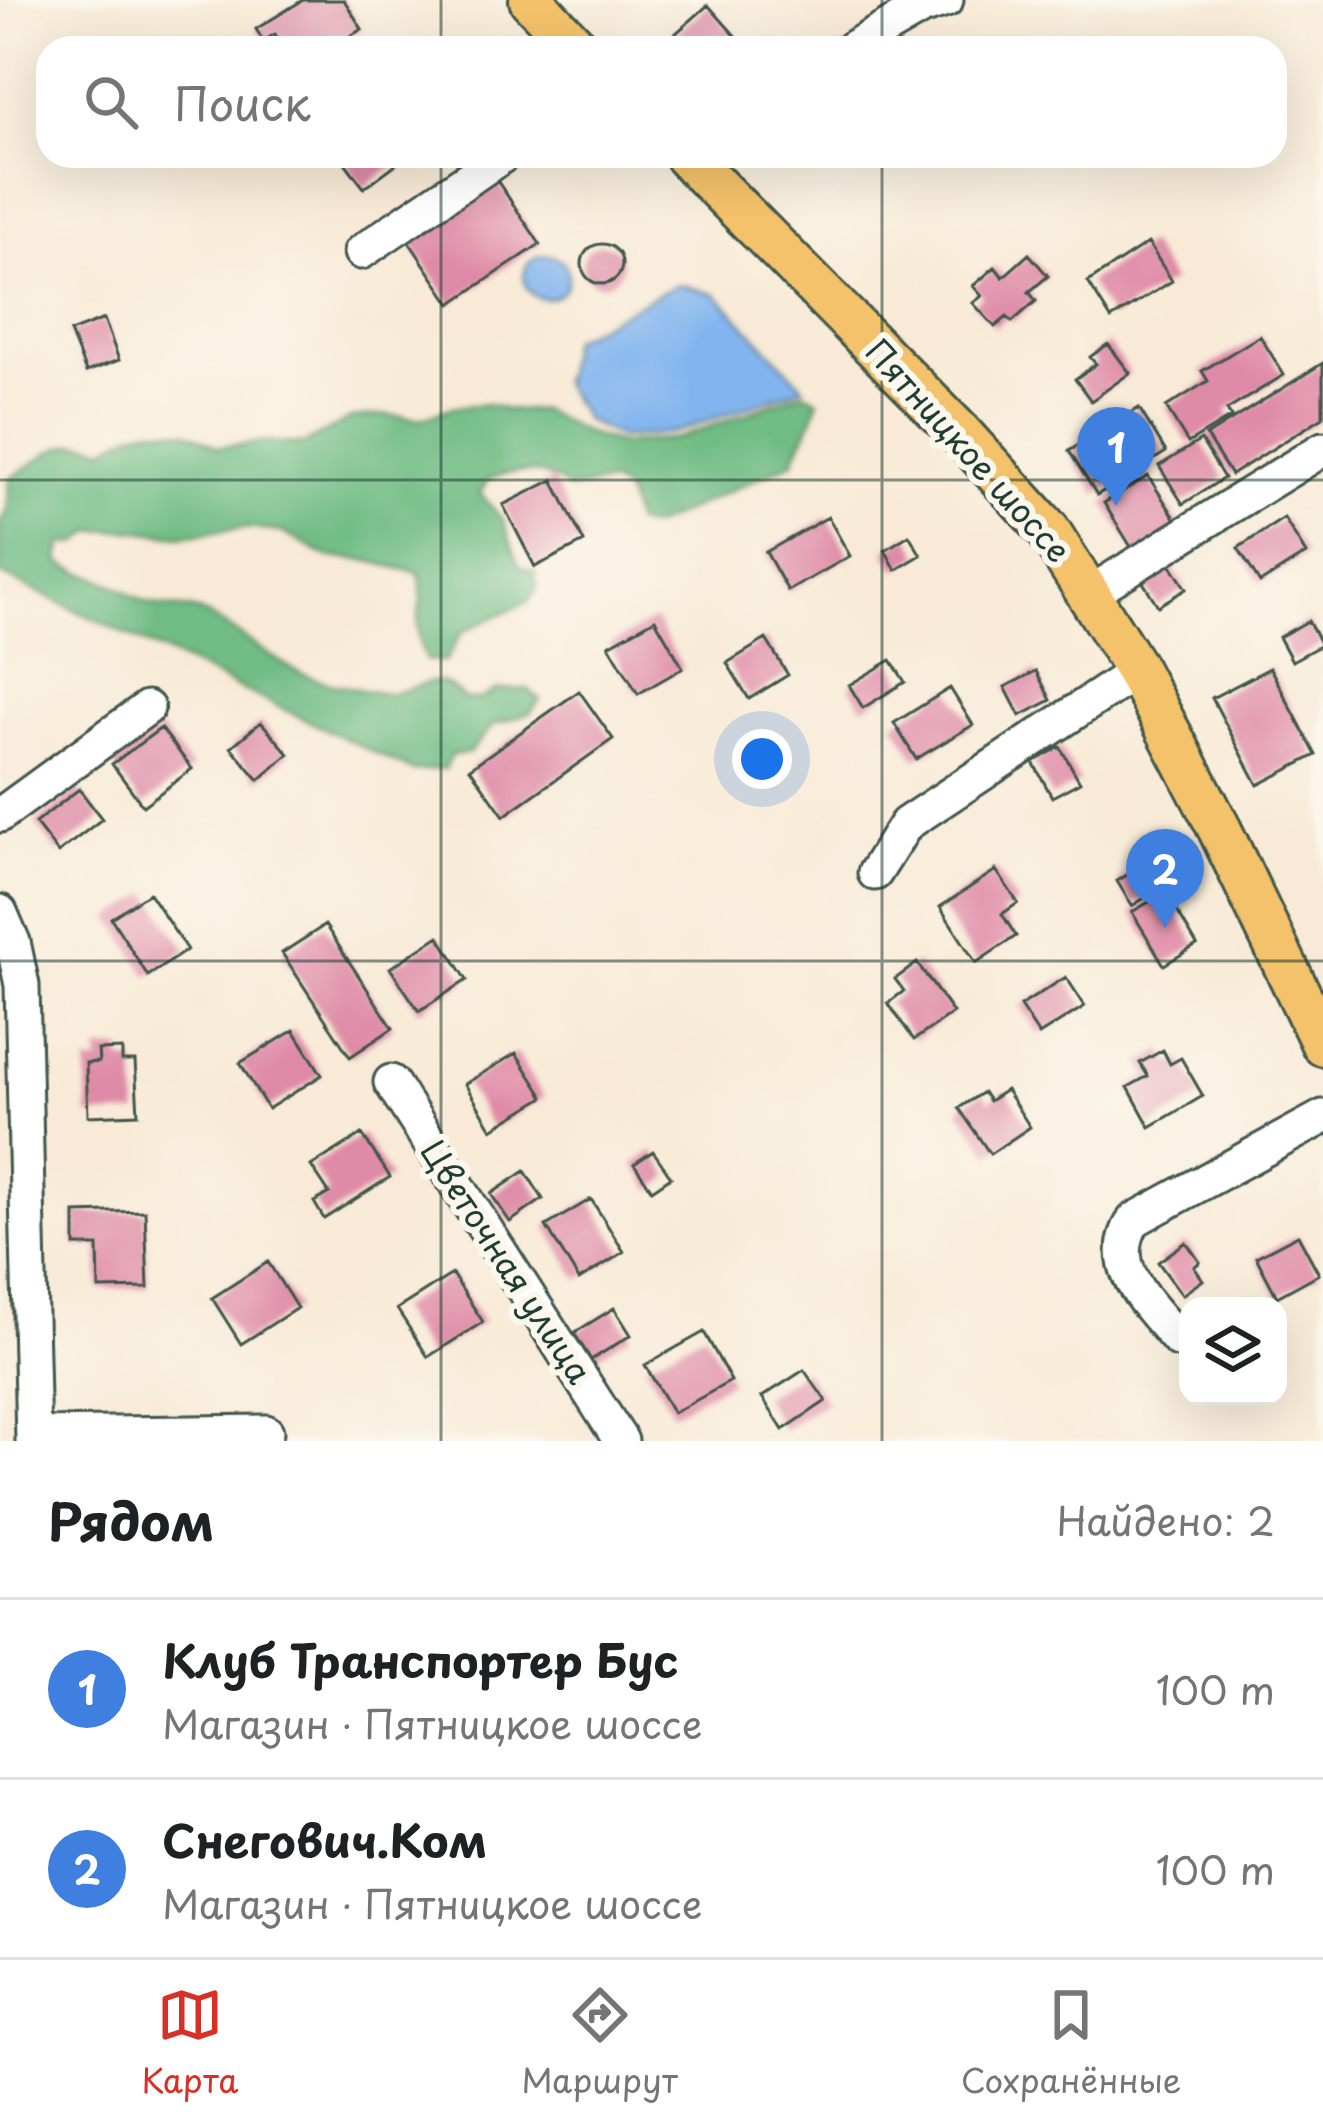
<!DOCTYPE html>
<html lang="ru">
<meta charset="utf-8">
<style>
body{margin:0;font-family:"Playpen Sans",sans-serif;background:#f2f2f2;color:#202124}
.controls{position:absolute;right:36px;bottom:36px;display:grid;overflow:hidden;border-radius:24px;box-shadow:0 12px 48px #0002}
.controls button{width:108px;height:108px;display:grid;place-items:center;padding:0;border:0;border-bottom:3px solid #e0e0e0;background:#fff;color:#202124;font:60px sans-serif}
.you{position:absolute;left:762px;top:759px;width:42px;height:42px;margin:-30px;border:9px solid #fff;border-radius:50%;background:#1a73e8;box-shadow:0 0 0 18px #1a73e833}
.badge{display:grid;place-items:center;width:78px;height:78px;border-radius:50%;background:#d93025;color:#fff;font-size:39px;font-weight:700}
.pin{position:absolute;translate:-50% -99px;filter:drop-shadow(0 3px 6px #0008)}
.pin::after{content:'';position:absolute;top:63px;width:42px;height:36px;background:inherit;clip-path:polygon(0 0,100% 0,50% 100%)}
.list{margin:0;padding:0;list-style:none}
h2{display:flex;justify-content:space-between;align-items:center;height:156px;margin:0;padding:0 48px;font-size:51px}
h2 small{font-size:39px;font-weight:400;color:#757577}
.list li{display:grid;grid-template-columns:78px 1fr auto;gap:36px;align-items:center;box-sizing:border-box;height:180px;padding:0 48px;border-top:3px solid #e0e0e0}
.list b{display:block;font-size:45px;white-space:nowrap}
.list p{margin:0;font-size:39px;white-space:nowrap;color:#757577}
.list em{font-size:39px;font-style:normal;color:#757577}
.icon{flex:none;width:66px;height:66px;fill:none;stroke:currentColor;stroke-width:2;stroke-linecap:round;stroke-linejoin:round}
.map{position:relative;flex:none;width:1323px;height:1441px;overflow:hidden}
.search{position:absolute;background:#fff;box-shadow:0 12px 48px #0002;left:36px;right:36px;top:36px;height:132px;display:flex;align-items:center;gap:30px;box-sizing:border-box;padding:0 42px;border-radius:36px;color:#757577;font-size:45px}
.sheet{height:516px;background:#fff}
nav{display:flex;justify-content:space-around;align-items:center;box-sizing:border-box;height:168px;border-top:3px solid #e0e0e0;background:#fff;font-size:33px;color:#757577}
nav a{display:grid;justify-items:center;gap:6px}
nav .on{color:#d93025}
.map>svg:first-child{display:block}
.forest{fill:#6fbc84;stroke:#477c5c;stroke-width:3}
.water{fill:#82b5ef;stroke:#507992;stroke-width:3}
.building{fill:#df8ba8}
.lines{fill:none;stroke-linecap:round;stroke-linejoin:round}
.minor-casing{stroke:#40574c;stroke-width:39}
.major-casing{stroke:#40574c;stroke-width:48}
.minor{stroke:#fff;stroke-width:33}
.major{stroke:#f3c26a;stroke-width:42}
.grid{fill:none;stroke:#1f3d34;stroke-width:3;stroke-opacity:0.55}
.labels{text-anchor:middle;stroke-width:12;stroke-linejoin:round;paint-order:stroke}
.street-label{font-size:33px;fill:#1f3d34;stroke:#fbf7ec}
</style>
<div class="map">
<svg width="1323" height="1441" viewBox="0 0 1323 1441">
<rect width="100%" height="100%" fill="#fbf7ec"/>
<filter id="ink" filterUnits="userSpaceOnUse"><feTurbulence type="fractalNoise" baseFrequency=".00833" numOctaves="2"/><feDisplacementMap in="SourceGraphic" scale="24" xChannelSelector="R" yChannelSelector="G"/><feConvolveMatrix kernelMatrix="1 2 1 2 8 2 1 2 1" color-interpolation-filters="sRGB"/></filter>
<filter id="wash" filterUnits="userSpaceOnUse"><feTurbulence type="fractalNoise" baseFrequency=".004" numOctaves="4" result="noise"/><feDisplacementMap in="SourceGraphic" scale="48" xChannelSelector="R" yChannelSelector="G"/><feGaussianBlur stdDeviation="2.7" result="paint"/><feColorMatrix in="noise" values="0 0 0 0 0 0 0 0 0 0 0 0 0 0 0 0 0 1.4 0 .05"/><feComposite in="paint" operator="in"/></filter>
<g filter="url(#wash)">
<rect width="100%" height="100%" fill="#f8ead6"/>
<path class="forest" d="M804,392L818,400C814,421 801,441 793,462L651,527L635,524L625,491L610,483L568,489C546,468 516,469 488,479L480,494L503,520L519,566L535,572L537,588L527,602L462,632L445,661L426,660C407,621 428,609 419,573L365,560L328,557L282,532L248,528L180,536L129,530L93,531L79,543L62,544L59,561C75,573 92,575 110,583C123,589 137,600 151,604C170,610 187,605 205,614C249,636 285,675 334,684C351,687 372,694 389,693C424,690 435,666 464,699L480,700L496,690L528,689L540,700L530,713L493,725L469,753L451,755L445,769L413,771L0,574V521L7,513L10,479C42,458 64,433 105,448L135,432L152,428L188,431L218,447L268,442L304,444L351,418L387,415L421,419L453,407L488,404L506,410H541L586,433L619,444L679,438Z"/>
<path class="water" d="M524 277a22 22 0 1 1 44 0a22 22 0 1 1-44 0Z
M678,284L716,294L804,387L676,432L621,438L585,420L562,383L570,340Z"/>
<g id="blocks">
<path class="building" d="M303,0H344L362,29L330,48H283L275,34L263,41L256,29Z
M708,5L746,48H672L667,41Z
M340,156H407L364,188Z
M494,176L540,244L451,304L405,236Z
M1148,243L1172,281L1111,319L1088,282Z
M582 264a20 20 0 1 1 40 0a20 20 0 1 1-40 0Z
M1029,254L1048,276L1029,292L1036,301L1012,322L1007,317L995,327L973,303L982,296L973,286L995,267L1003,277Z
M104,319L119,360L86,372L70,332Z
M1260,336L1284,375L1227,410L1231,417L1188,443L1166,407L1208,381L1202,371Z
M1108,344L1130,373L1091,401L1075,379L1096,364L1090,357Z
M1323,363V417L1231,475L1206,436Z
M1139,408L1166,452L1097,495L1069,451Z
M1201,440L1224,478L1183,504L1159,466Z
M1148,476L1181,527L1136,555L1104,503Z
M553,480L584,542L535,567L503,505Z
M828,517L850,556L788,591L766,552Z
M1284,518L1306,554L1260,583L1238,548Z
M909,535L921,555L896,570L885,550Z
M1169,562L1186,589L1158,606L1141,579Z
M655,619L683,668L638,694L609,645Z
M1308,621L1321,645L1292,661L1279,637Z
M766,639L788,675L749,699L727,663Z
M891,660L905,682L863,708L849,685Z
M1270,668L1316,755L1258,785L1212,698Z
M1036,671L1051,700L1020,716L1005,687Z
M950,688L973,725L916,759L894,723Z
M579,691L613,739L504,816L470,768Z
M261,722L289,754L259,780L231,747Z
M161,728L192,769L143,806L112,764Z
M1060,747L1080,782L1052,797L1033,762Z
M79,789L102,819L58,853L35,823Z
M1137,869L1142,878L1148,875L1157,890L1132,906L1117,881Z
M996,870L1018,903L1002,914L1016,936L976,963L940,907Z
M1166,892L1197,945L1164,965L1132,912Z
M149,893L187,950L148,976L111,918Z
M325,925L393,1028L350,1057L282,953Z
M439,936L467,980L419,1011L390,968Z
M917,963L953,1013L914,1040L888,1003L904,991L895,979Z
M1066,977L1085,1006L1039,1035L1020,1006Z
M294,1030L322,1075L268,1109L240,1063Z
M122,1049V1061H135L138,1114L88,1116L86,1063L99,1062L98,1050Z
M1163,1050L1170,1064L1181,1058L1203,1096L1150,1127L1128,1087L1148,1076L1140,1063Z
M516,1053L544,1097L492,1129L465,1084Z
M1006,1090L1030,1127L990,1154L959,1108L983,1092L989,1101Z
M362,1134L390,1177L324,1219L314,1202L329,1193L311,1166Z
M653,1151L671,1177L652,1190L634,1164Z
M525,1171L543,1199L510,1222L491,1194Z
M591,1199L624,1252L579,1280L546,1226Z
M145,1211L148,1288L99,1289L98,1246H75V1213Z
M1298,1235L1319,1274L1277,1297L1256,1257Z
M1186,1242L1200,1262L1194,1267L1203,1280L1182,1295L1158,1262Z
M268,1262L297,1308L241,1344L212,1298Z
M452,1274L483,1322L428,1357L397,1309Z
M614,1308L631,1335L591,1360L574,1333Z
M704,1332L731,1381L673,1413L645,1365Z
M804,1370L826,1401L783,1430L762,1397Z"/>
</g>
</g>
<g filter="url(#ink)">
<use href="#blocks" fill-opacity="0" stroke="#40574c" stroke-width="3"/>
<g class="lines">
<g class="minor-casing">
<path id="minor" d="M852,48L921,8L946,0
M361,252L502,156
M1090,593L1323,449
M0,815L147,708
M875,873L906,824L1137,671
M0,912L13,942L22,985L33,1441
M391,1082L621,1441
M1178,1340C1149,1304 1104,1267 1134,1220L1323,1117
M33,1435L266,1432"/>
</g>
<g class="major-casing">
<path id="major" d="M531,0L577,48
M686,156L959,432L1048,530L1137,671L1220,830L1323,1044"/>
</g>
<use href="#minor" class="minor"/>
<use href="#major" class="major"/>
</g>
</g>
<path class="grid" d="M441,0V48M882,0V48M441,156V1441M882,156V1441M0,480H1323M0,961H1323"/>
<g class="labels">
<g class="street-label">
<text transform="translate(968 451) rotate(48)" y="12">Пятницкое шоссе</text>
<text transform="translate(506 1262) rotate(57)" y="12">Цветочная улица</text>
</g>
</g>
</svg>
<div class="controls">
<button><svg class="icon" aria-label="layers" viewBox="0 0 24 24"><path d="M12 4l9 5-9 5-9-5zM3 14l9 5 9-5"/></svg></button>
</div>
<div class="you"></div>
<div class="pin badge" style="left:1116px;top:506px;background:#3f7fe0">1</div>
<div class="pin badge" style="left:1165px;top:928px;background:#3f7fe0">2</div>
<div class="search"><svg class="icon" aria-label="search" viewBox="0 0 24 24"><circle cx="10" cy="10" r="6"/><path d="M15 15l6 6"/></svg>Поиск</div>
</div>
<section class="sheet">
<h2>Рядом<small>Найдено: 2</small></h2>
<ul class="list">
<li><span class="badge" style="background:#3f7fe0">1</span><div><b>Клуб Транспортер Бус</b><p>Магазин · Пятницкое шоссе</p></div><em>100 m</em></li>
<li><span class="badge" style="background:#3f7fe0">2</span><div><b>Снегович.Ком</b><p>Магазин · Пятницкое шоссе</p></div><em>100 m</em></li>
</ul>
</section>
<nav>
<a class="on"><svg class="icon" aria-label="map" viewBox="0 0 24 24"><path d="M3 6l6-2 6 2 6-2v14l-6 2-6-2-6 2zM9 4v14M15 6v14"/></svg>Карта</a>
<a><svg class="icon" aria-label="directions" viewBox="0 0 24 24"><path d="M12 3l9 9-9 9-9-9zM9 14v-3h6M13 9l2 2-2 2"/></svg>Маршрут</a>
<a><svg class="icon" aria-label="saved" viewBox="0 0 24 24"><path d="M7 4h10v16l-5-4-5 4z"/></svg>Сохранённые</a>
</nav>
